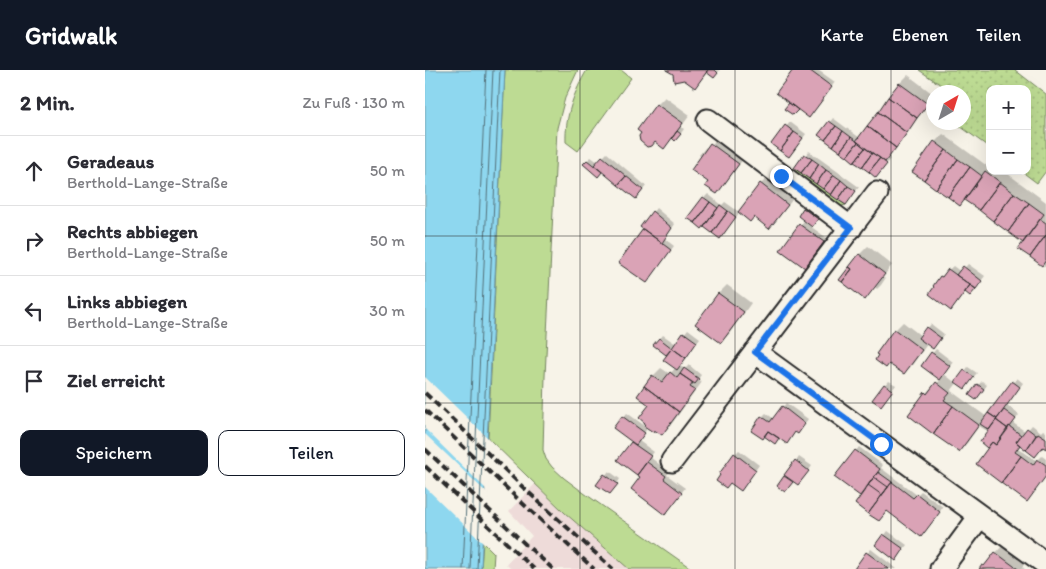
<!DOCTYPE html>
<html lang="de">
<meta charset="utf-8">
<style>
body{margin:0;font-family:Itim,sans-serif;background:#f2f2f3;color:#2b2b33}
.controls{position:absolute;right:15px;top:15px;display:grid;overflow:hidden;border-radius:10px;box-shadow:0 5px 20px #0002}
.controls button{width:45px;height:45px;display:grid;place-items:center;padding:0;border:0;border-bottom:1px solid #e1e1e2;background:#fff;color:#2b2b33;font:25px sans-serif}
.compass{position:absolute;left:501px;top:15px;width:45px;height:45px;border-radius:50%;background:#fff;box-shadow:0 5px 20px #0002;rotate:39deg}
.stop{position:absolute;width:15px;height:15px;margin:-11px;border:4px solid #1a73e8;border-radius:50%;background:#fff}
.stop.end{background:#1a73e8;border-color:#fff;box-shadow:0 1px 5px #0008}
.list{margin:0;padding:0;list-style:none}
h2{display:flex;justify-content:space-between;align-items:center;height:65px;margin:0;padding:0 20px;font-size:21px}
h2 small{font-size:16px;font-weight:400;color:#7c7c81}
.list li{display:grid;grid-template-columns:32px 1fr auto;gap:15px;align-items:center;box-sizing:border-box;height:70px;padding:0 20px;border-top:1px solid #e1e1e2}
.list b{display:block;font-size:19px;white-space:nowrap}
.list p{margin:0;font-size:16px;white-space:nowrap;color:#7c7c81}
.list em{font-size:16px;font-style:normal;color:#7c7c81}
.actions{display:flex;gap:10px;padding:15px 20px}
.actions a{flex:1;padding:11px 0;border:1px solid #111827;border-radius:10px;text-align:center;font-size:18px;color:#111827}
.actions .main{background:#111827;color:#fff}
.icon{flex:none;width:28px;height:28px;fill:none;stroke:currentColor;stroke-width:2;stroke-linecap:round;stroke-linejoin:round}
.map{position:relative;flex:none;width:621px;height:499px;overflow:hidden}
header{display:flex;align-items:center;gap:30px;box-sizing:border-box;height:70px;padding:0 25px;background:#111827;color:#fff}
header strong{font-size:24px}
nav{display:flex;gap:28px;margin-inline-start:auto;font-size:18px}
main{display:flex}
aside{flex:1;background:#fff}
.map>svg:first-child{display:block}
.built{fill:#eedbd9}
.green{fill:#bddb93;stroke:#74835f}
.park{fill:url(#park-dots);stroke:#74835f}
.water{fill:#8ed7ef;stroke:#6692a1}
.pier{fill:#f7f3e8}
.shadow{fill:#0003}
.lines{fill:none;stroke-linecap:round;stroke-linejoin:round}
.shore{stroke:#537079;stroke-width:1}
.building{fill:#daa3b6;stroke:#2b2b2b}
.minor-casing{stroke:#2b2b2b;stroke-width:25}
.minor{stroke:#f7f3e8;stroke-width:21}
.rail{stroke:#2b2b2b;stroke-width:4;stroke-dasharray:8 4;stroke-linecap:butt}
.route{stroke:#1a73e8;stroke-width:6}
.grid{fill:none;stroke:#2b2b2b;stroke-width:1;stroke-opacity:0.55}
</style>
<header>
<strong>Gridwalk</strong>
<nav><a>Karte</a><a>Ebenen</a><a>Teilen</a></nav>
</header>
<main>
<aside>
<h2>2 Min.<small>Zu Fuß · 130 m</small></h2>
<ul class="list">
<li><svg class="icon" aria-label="ahead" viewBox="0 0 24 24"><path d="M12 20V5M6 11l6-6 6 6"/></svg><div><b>Geradeaus</b><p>Berthold-Lange-Straße</p></div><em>50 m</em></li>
<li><svg class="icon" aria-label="right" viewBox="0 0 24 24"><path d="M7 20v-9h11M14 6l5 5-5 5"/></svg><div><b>Rechts abbiegen</b><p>Berthold-Lange-Straße</p></div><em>50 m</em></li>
<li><svg class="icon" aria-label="left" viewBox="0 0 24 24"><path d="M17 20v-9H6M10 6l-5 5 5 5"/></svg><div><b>Links abbiegen</b><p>Berthold-Lange-Straße</p></div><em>30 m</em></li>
<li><svg class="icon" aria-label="arrive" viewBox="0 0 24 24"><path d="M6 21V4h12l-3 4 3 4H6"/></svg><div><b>Ziel erreicht</b></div></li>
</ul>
<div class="actions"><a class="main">Speichern</a><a>Teilen</a></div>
</aside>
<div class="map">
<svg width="621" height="499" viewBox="0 0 621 499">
<defs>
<pattern id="park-dots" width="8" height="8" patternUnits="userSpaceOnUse" patternTransform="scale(1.25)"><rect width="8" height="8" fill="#bddb93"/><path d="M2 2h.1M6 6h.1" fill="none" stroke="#a3bc7f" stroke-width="1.8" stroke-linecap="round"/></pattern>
</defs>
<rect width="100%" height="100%" fill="#f7f3e8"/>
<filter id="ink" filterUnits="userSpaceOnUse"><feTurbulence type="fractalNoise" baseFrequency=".02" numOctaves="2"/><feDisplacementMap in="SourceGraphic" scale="10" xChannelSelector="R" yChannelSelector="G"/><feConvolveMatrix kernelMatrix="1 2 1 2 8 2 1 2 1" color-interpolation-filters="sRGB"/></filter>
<g filter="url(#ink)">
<path class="built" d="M110,414L140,443L206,499H86L81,494L107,466L84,441Z"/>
<path class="green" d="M80,0H153L140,28L132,58L120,306L118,380L121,389L127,397L139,408L159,423L267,499H204L140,443L63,368Z
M162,0H196L206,8L153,81L141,72C140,46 149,22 162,0Z
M369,98L421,135L412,137L365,103Z
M58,472L69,483L68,499H56Z"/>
<path class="park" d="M494,0H590L621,24V101L612,113L596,101H602V19H565V78L532,54V53L538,52V22H526Z"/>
<path class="water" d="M0,0H80L56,499H0Z"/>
<path class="pier" d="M0,307L65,370L63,421L0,359Z
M0,364L63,424L60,475L0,417Z"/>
<path class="shadow" d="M244,0H295L289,6L283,2L270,16Z
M369,0H393L410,12L388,42L373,38L368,44L361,39L365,33Z
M483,5L508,24V27L468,82L463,88L465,89L455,102L405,52L408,48L435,68L475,13Z
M240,27L265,45L256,57L259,59L254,66L248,68L239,78L232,35Z
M365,52L381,64L368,82L348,74Z
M518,64L565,98V101H579L621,132V197L595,179L600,172L510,72Z
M294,66L321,85L300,114L292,122L284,111L277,87L274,85L281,77L283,79Z
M384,81L434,117L424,130L371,98Z
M182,83L221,116L215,124L177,100L173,105L159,94L166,87L173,92Z
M344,106L370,126L352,150L344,158L329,146L315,142L295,167L279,155V128L283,124L297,135L300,132L314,142L336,114Z
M383,135L395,145L385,156L402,168L384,193L375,155L380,150L379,139Z
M231,138L250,154L240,169L249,176L225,208L220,159L228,142Z
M443,176L467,195L458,207L460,209L456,215L452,219L450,217L440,228L416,210L435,184Z
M543,194L560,206L545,225L516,207L528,196L536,202Z
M302,215L326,233L304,264L296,272L272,254L294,223Z
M478,252L496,266L506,254L519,264L512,273H503L487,295L479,303L470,260Z
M263,259L275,268L255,296L260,299L264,295L276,305L273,309L277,312L245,356L237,364L230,358L223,357L214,371L229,382L225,387L244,402L242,405L260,418L244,439L217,407L194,390L208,372L190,358L202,343L220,356L225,334L228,306L236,298L245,304L251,297L243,285L230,275L238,265L251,274Z
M511,279L528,292L519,304L531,313L543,297L552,303L540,317L533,312L526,321L562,347L592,308L598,313L582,335L594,345L588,353L601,362L607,355L616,362L618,360L621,362V378L618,376L610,385L596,374L593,378L612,391L617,386L621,389V406L564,378L556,372L564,362L554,356L542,373L534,381L501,323L509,315L510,316L516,309L497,296Z
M464,311L471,315L459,331L449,329Z
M557,311L562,315L555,325L545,324Z
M361,333L383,349L376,359L371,361L365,369L337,347L341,343L349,349Z
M434,377L458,395L456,398L492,425L496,421L518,437L500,462L462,440L454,450L432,433L437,426L411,407Z
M314,380L334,395L320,415L297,405L310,384Z
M374,387L387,396L377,410L368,411L364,417L354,416Z
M184,401L195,409L189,419L173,414Z
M463,461L482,475L474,485L452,475Z
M579,474L602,491L597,497L600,499H556Z
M446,479L472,499H430Z"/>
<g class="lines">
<path class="shore" d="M38,499L61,0
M45,499L68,0
M52,499L75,0"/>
</g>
<path class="building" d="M241,0H283L270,18L259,10L249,12L248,4Z
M283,0H290L293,3L289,8L281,2Z
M368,0H384L407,17L384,48L351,23Z
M474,13L503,34L492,48L463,27Z
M463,27L492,48L482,63L453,42Z
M364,33L373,40L368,45L359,39Z
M231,34L258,53L239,79L230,72L227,76L222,77L215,71L214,66L216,63L212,60Z
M453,42L482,63L471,78L442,56Z
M404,51L411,56L400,70L393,65Z
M360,55L369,62L355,81L346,74Z
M411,56L418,61L408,76L400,70Z
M442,56L471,78L460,92L431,71Z
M252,61L256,64L250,71L247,68Z
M418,61L426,67L415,81L408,76Z
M369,62L378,68L364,87L355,81Z
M426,67L433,72L422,86L415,81Z
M509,71L521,80L499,110L487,102Z
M433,72L440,78L429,92L422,86Z
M285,73L314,94L292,124L280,116L283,112L266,100Z
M440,78L447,83L437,97L429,92Z
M521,80L533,89L511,119L499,110Z
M447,83L455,88L444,102L437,97Z
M379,84L387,89L376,103L369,98Z
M177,86L201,106L193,115L169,95Z
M455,88L462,94L451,108L444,102Z
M387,89L394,94L384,109L376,103Z
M533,89L545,97L523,127L511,119Z
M162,90L177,102L173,107L158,94Z
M394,94L401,100L391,114L384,109Z
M545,97L557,106L535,136L523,127Z
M401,100L409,105L398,119L391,114Z
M560,101L575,112L554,140L539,130Z
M409,105L416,110L406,125L398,119Z
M201,106L218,120L211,129L193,115Z
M416,110L423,116L413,130L406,125Z
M575,112L589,123L568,151L554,140Z
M335,113L363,135L344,159L329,147L325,152L313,142Z
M423,116L431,121L421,135L413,130Z
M589,123L604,133L583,162L568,151Z
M278,127L285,132L270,153L262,148Z
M285,132L293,138L277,159L270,153Z
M604,133L619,144L598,173L583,162Z
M295,135L303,141L287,163L279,157Z
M378,138L393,149L387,157L373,146Z
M227,141L247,158L237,173L215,157Z
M303,141L311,147L295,169L287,163Z
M615,149L621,153V165L605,187L593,179Z
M374,154L399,172L380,198L355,180Z
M218,159L246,180L222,213L193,193Z
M621,165V190L617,196L605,187Z
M434,184L460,204L440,230L417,212L427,199L424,197Z
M538,196L557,211L551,219L531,205Z
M424,197L427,199L417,212L414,210Z
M523,199L545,215L526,241L504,224L509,217L508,216L515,206L517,207Z
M545,215L551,219L545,226L540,222Z
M293,223L319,242L296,273L270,254Z
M501,257L516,268L508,279L493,268Z
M469,259L497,280L479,304L464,294L461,298L450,290L453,285L451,284Z
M258,262L272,272L261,288L247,278Z
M234,268L247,278L241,285L228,275Z
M247,278L261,288L252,300L238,290Z
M506,282L525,296L515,310L496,296Z
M259,298L274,309L270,314L255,304Z
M539,300L549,307L540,319L530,312Z
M245,302L252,308L255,304L268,313L265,317L270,320L254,342L219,316L227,305L237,312Z
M587,311L595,317L572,349L563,343Z
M511,312L525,323L519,330L528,336L508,364L483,345L500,322L502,324Z
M459,314L468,320L456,336L447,330Z
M552,314L559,319L551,330L544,325Z
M219,316L254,342L237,365L229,360L228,362L219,356L220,353L214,348L224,335L212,326Z
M357,336L380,354L373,364L370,362L362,374L343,361L338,369L326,361L336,346L345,352Z
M528,336L554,355L534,382L508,364Z
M579,340L591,349L585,357L584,356L583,359L571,350Z
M563,343L572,349L564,360L555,354Z
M197,346L220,363L211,375L188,358Z
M571,350L583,359L571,375L567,372L562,378L555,372Z
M584,356L596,365L591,372L595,375L590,382L596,386L576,413L551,394L567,372L571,375Z
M602,358L611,365L601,380L591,372Z
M343,361L354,368L350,374L339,366Z
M613,363L621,368V379L618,377L610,387L601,380Z
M206,372L226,386L212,405L192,390Z
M430,380L455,399L435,426L409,407Z
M309,383L331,400L316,421L305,413L301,418L291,411L295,405L294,404Z
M596,386L608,395L612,389L621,395V406L602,432L576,413Z
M370,390L384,401L373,415L359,405Z
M222,392L241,406L239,409L257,423L240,445L206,419L215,407L212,405Z
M453,402L467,412L457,425L443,415Z
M179,404L193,414L185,424L171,415Z
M359,406L368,412L360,422L352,416Z
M449,407L463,417L443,444L430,434Z
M467,412L488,428L492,424L515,442L496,467L462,441L454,451L443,444Z
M458,464L479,479L471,491L450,475Z
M441,482L459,495L464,499H429Z
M570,482L582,491L593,499H554L557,495L559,496Z"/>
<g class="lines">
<g class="minor-casing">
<path id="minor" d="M283,50L426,158
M330,282L621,494
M247,391L452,123
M516,499L555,446"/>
</g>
<use href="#minor" class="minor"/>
<path class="rail" d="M0,323L102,421L188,499
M0,340L94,430L169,499
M0,379L100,474L128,499
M0,396L109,499"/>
</g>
</g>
<g class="lines" filter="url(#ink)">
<path class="route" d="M356,106L426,158L330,282L456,374"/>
</g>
<path class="grid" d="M155,0V499M310,0V499M466,0V499M0,166H621M0,333H621"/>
</svg>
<div class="controls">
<button>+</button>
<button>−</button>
</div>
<svg class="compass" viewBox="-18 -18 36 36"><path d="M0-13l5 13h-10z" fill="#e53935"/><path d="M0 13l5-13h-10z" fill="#7c7c81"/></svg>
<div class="stop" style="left:456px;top:374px"></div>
<div class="stop end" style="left:356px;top:106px"></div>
</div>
</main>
